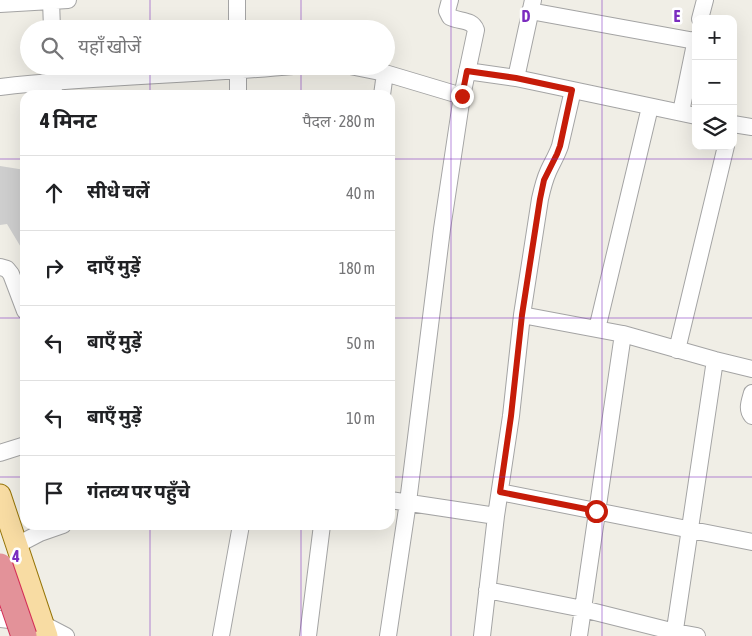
<!DOCTYPE html>
<html lang="hi">
<meta charset="utf-8">
<style>
body{margin:0;font-family:"Asap Condensed","Noto Sans Devanagari",sans-serif;background:#f2f2f2;color:#202124}
.controls{position:absolute;right:15px;top:15px;display:grid;overflow:hidden;border-radius:10px;box-shadow:0 5px 20px #0002}
.controls button{width:45px;height:45px;display:grid;place-items:center;padding:0;border:0;border-bottom:1px solid #e0e0e0;background:#fff;color:#202124;font:25px sans-serif}
.stop{position:absolute;width:15px;height:15px;margin:-11px;border:4px solid #c61c09;border-radius:50%;background:#fff}
.stop.end{background:#c61c09;border-color:#fff;box-shadow:0 1px 5px #0008}
.list{margin:0;padding:0;list-style:none}
h2{display:flex;justify-content:space-between;align-items:center;height:65px;margin:0;padding:0 20px;font-size:21px}
h2 small{font-size:16px;font-weight:400;color:#757577}
.list li{display:grid;grid-template-columns:32px 1fr auto;gap:15px;align-items:center;box-sizing:border-box;height:75px;padding:0 20px;border-top:1px solid #e0e0e0}
.list b{display:block;font-size:19px;white-space:nowrap}
.list em{font-size:16px;font-style:normal;color:#757577}
.icon{flex:none;width:28px;height:28px;fill:none;stroke:currentColor;stroke-width:2;stroke-linecap:round;stroke-linejoin:round}
.map{position:relative;flex:none;width:752px;height:636px;overflow:hidden}
.search{position:absolute;background:#fff;box-shadow:0 5px 20px #0002;left:20px;top:20px;width:375px;height:55px;display:flex;align-items:center;gap:12px;box-sizing:border-box;padding:0 18px;border-radius:28px;color:#757577;font-size:19px}
.panel{position:absolute;background:#fff;box-shadow:0 5px 20px #0002;left:20px;top:90px;width:375px;height:440px;border-radius:15px}
.map>svg:first-child{display:block}
.religious{fill:#cecece}
.lines{fill:none;stroke-linecap:round;stroke-linejoin:round}
.minor-casing{stroke:#a4a4a4;stroke-width:18}
.major-casing{stroke:#957407;stroke-width:23}
.minor{stroke:#fff;stroke-width:16}
.major{stroke:#f8dca3;stroke-width:21}
.highway-bridge-casing{stroke:#d42d56;stroke-width:27;stroke-linecap:butt}
.highway-bridge{stroke:#e39299;stroke-width:25}
.route{stroke:#c61c09;stroke-width:6}
.grid{fill:none;stroke:#7b2cbf;stroke-width:1;stroke-opacity:0.55}
.grid-label{font-size:16px;text-anchor:middle;font-weight:bold;fill:#7b2cbf;stroke:#fff;stroke-width:5;stroke-linejoin:round;paint-order:stroke}
</style>
<div class="map">
<svg width="752" height="636" viewBox="0 0 752 636">
<rect width="100%" height="100%" fill="#f0eee6"/>
<path class="religious" d="M0,166L25,170V254L7,224L0,225Z"/>
<g class="lines">
<g class="minor-casing">
<path id="minor" d="M51,0L52,29
M237,0V29
M0,4L68,0
M530,11L695,41
M700,19L705,0
M53,66L54,95
M238,66V95
M350,66L385,73L462,96
M467,71L516,78L696,116
M516,78L533,0
M0,87C97,76 196,75 293,66
M382,95L385,73
M681,112L696,39
M733,124L752,127
M0,267L7,269L11,274L25,311
M522,315L623,334L715,360L752,369
M597,329L650,107
M677,350L726,146
M752,393C750,401 746,409 752,416
M0,453L25,445
M500,492L752,542
M390,500L496,516L511,416L522,315L540,199C542,190 544,181 548,172C552,163 557,155 560,146L573,90
M17,545L40,533L63,525
M487,590L583,609L675,632L697,636
M0,619L43,624L66,636
M221,636L241,525
M308,636L322,525
M388,636L408,502L442,229L462,96L476,30C472,19 460,22 450,17L447,11L450,0
M482,636L496,516
M579,636L623,334
M674,636L715,360"/>
</g>
<g class="major-casing">
<path id="major" d="M0,495L47,636"/>
</g>
<use href="#minor" class="minor"/>
<use href="#major" class="major"/>
<g class="highway-bridge-casing">
<path id="highway-bridge" d="M0,566L24,636"/>
</g>
<use href="#highway-bridge" class="highway-bridge"/>
</g>
<g class="lines">
<path class="route" d="M462,96L467,71L516,78L572,90L560,146L557,154L544,180L540,199L522,315L511,416L500,492L596,511"/>
</g>
<path class="grid" d="M150,0V29M301,0V29M451,0V636M602,0V636M150,66V95M301,66V95M0,159H25M390,159H752M0,318H25M390,318H752M0,477H25M390,477H752M150,525V636M301,525V636"/>
<g class="grid-label">
<text x="526" y="22">D</text>
<text x="677" y="22">E</text>
<text x="16" y="562">4</text>
</g>
</svg>
<div class="controls">
<button>+</button>
<button>−</button>
<button><svg class="icon" aria-label="layers" viewBox="0 0 24 24"><path d="M12 4l9 5-9 5-9-5zM3 14l9 5 9-5"/></svg></button>
</div>
<div class="stop" style="left:596px;top:511px"></div>
<div class="stop end" style="left:462px;top:96px"></div>
<div class="search"><svg class="icon" aria-label="search" viewBox="0 0 24 24"><circle cx="10" cy="10" r="6"/><path d="M15 15l6 6"/></svg>यहाँ खोजें</div>
<section class="panel">
<h2>4 मिनट<small>पैदल · 280 m</small></h2>
<ul class="list">
<li><svg class="icon" aria-label="ahead" viewBox="0 0 24 24"><path d="M12 20V5M6 11l6-6 6 6"/></svg><div><b>सीधे चलें</b></div><em>40 m</em></li>
<li><svg class="icon" aria-label="right" viewBox="0 0 24 24"><path d="M7 20v-9h11M14 6l5 5-5 5"/></svg><div><b>दाएँ मुड़ें</b></div><em>180 m</em></li>
<li><svg class="icon" aria-label="left" viewBox="0 0 24 24"><path d="M17 20v-9H6M10 6l-5 5 5 5"/></svg><div><b>बाएँ मुड़ें</b></div><em>50 m</em></li>
<li><svg class="icon" aria-label="left" viewBox="0 0 24 24"><path d="M17 20v-9H6M10 6l-5 5 5 5"/></svg><div><b>बाएँ मुड़ें</b></div><em>10 m</em></li>
<li><svg class="icon" aria-label="arrive" viewBox="0 0 24 24"><path d="M6 21V4h12l-3 4 3 4H6"/></svg><div><b>गंतव्य पर पहुँचे</b></div></li>
</ul>
</section>
</div>
